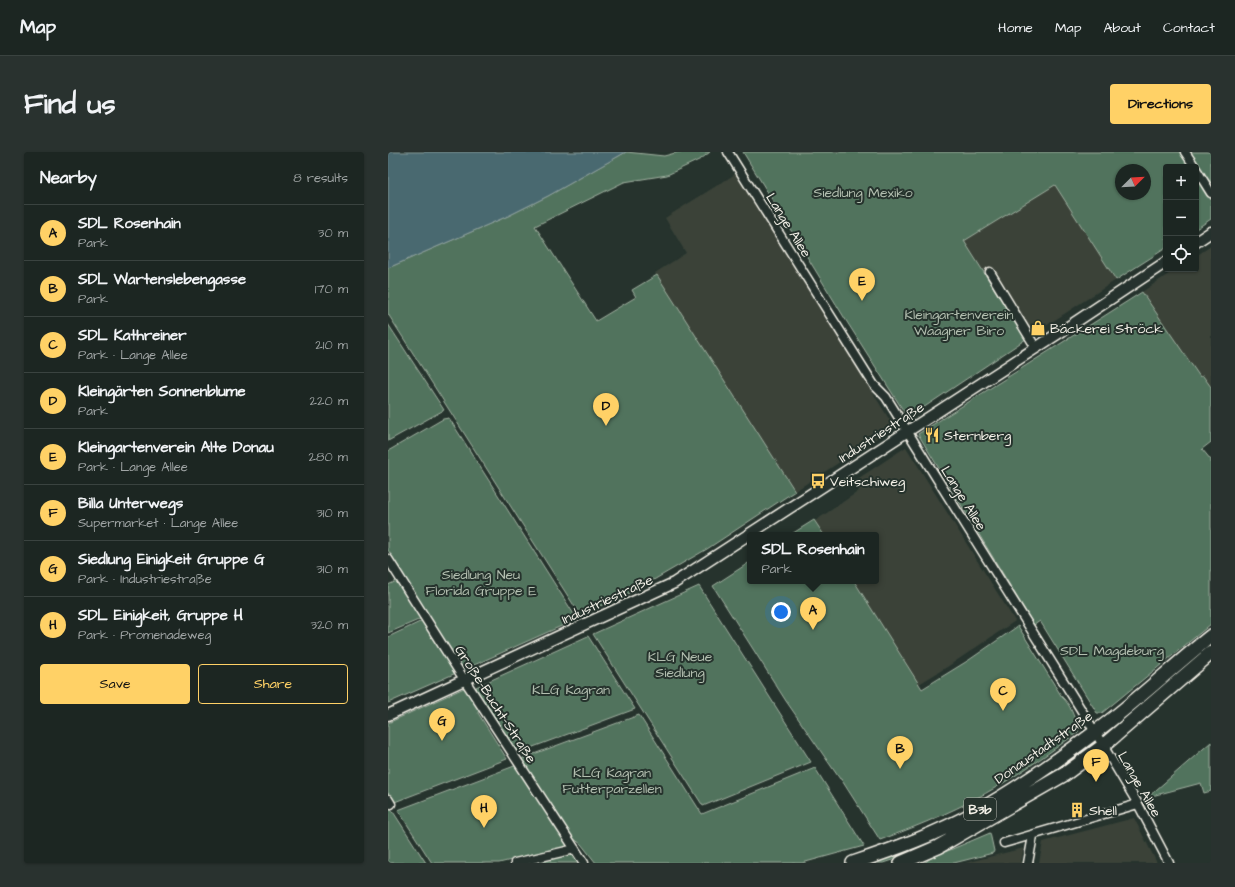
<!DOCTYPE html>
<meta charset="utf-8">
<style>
body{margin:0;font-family:"Architects Daughter",sans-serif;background:#29322f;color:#f1f3f6}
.controls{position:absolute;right:12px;top:12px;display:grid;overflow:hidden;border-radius:4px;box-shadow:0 1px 3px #0004}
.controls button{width:36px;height:36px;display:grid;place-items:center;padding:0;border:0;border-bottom:1px solid #3a4340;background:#1c2622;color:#f1f3f6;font:20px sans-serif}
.compass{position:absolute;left:727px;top:12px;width:36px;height:36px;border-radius:50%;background:#1c2622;box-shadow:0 1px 3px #0004;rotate:66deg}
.you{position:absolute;left:393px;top:460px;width:14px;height:14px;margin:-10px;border:3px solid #fff;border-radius:50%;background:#1a73e8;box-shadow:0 0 0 6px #1a73e833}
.badge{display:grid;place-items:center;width:26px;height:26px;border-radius:50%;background:#ffd166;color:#111;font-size:13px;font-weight:700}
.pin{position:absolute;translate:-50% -33px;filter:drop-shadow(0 1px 2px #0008)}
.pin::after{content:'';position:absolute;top:21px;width:14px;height:12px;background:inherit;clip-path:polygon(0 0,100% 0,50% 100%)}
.popup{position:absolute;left:359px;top:380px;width:132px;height:52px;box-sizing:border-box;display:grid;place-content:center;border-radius:4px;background:#1c2622;filter:drop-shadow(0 1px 3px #0005);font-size:13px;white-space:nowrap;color:#a0a5a5}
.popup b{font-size:15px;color:#f1f3f6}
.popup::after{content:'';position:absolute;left:50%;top:100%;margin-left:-8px;border:8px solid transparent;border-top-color:#1c2622}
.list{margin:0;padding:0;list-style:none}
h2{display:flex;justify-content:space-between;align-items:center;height:52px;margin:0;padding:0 16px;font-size:17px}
h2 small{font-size:13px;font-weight:400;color:#a0a5a5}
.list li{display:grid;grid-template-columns:26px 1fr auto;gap:12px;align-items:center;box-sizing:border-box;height:56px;padding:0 16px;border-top:1px solid #3a4340}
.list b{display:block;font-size:15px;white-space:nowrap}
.list p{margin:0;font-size:13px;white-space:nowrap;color:#a0a5a5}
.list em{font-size:13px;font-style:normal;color:#a0a5a5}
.actions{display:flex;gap:8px;padding:12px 16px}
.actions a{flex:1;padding:9px 0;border:1px solid #ffd166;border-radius:4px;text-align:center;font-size:14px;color:#ffd166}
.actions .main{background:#ffd166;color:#111}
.icon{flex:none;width:22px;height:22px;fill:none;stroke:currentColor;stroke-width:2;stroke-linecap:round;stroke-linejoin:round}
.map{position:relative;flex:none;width:823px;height:711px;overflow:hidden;border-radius:4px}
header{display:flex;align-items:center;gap:24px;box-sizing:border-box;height:56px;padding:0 20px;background:#1c2622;border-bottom:1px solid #3a4340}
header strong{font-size:19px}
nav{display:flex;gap:22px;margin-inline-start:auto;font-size:14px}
.intro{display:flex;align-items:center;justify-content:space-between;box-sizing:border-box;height:96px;padding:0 24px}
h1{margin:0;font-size:28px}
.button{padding:10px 18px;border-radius:4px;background:#ffd166;color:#111;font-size:14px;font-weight:700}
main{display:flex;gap:24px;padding:0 24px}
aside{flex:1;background:#1c2622;border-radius:4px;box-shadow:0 1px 3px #0004}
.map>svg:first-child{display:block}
.built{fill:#3a4339}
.green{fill:#51735d;stroke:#a2b2a2;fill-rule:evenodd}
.water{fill:#48696f;stroke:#8d9f9f}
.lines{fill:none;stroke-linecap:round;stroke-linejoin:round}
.minor-casing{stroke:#f4f1e8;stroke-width:11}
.tertiary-casing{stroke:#f4f1e8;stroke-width:13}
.primary-casing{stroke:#f4f1e8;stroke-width:16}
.minor{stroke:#26332d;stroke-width:8}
.tertiary{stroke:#26332d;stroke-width:10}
.primary{stroke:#26332d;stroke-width:13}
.labels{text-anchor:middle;stroke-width:4;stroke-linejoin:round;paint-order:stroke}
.shield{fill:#26332d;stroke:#b6b8b0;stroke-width:1}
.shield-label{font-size:13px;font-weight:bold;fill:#f4f1e8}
.park-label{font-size:14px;fill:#b3bfb0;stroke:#26332d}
.street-label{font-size:14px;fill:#f4f1e8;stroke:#26332d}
.poi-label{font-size:14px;fill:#f4f1e8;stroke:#26332d;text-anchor:start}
</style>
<header>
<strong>Map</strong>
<nav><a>Home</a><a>Map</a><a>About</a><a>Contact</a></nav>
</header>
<div class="intro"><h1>Find us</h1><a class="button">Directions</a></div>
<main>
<aside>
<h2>Nearby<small>8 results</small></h2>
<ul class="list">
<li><span class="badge">A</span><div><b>SDL Rosenhain</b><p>Park</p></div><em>30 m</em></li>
<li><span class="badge">B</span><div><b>SDL Wartenslebengasse</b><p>Park</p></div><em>170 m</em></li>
<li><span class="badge">C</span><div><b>SDL Kathreiner</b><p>Park · Lange Allee</p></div><em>210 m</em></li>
<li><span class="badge">D</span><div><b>Kleingärten Sonnenblume</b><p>Park</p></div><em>220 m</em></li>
<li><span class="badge">E</span><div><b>Kleingartenverein Alte Donau</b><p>Park · Lange Allee</p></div><em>280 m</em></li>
<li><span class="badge">F</span><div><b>Billa Unterwegs</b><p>Supermarket · Lange Allee</p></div><em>310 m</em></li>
<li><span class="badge">G</span><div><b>Siedlung Einigkeit Gruppe G</b><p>Park · Industriestraße</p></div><em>310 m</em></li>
<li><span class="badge">H</span><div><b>SDL Einigkeit, Gruppe H</b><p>Park · Promenadeweg</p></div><em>320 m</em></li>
</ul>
<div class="actions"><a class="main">Save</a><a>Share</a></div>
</aside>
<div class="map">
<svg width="823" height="711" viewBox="0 0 823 711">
<rect width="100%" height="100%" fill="#26332d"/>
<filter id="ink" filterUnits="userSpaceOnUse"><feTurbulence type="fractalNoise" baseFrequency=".025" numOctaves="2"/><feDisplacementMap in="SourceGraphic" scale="8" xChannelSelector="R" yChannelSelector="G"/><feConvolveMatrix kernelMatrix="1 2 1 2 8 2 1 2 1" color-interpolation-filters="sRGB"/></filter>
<g filter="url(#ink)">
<path class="built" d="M349,21L506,275L407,339L267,121L298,101L277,66Z
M667,33L728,128L638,187L576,89Z
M823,94V235L815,224L813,226L754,140L788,117H808V104Z
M518,295L627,469L559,515L531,532L466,429H488V383H436L427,369L471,339L466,332L468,328Z
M746,666L769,711H651L655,690Z
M636,696L633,711H577Z"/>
<path class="green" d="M238,0L276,4L291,0H322L313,7L279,23L236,30L147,74L208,169L248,145L244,138L269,123L407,339L319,397L250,437L192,463L0,162V116L120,64L160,44Z
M355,0H792L802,15H778V96L728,128L667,33L576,89L638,187L520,266L459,170ZM733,18H757V42H733Z
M801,0H823V34Z
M808,24L823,48V67L808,77Z
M754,140L812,225L815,224L823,235V290L814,297L823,308V472L714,561H709L652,469L646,473L530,282Z
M0,172L56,258L0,289Z
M61,266L189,467L75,518L0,398V299L55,267Z
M426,368L436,383H402Z
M362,410V429H466L534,537L581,508L630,474L674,545C684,554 684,563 691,575L690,580C664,599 639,617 612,633C574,656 533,673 492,688L453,627H452L398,549L325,434Z
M11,428L35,466L0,481V433Z
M311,434L423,610L315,654L205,482Z
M36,468L68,521L0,551V485Z
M200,484L247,557L129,601L90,541L88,535Z
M76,536L91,557L90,561L119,607L4,651L0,645V571Z
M251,563L314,662L427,616L476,694L414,711H208L193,692L182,684L134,609L135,606Z
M823,590V639L816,641L813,631L760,645Z
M693,597L694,598L656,626L572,678L507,707L495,711H482Z
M129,613L181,694L111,711H44L10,658Z
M0,655H2L38,711H0Z
M602,681L606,699L605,701L566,711H536L543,706Z
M186,701L192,711H147Z"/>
<path class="water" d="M0,0H238L160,44L120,64L0,116Z"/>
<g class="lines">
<g class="minor-casing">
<path id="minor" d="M340,0L486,233L498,245L707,580L750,652L781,711
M797,0L807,15
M808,17L823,41
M602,120L648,196
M0,407L72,521L196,711
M0,647L3,652
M616,691L750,652
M127,711L187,697
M640,711L645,684"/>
</g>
<g class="tertiary-casing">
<path id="tertiary" d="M808,90L823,80
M0,563L286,431L674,179L778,110"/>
</g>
<g class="primary-casing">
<path id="primary" d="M465,711C507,697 549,682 588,660C629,637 669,609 706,581C747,551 784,515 823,484
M513,711L550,695L677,622L715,594L823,501"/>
</g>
<use href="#minor" class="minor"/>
<use href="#tertiary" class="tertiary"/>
<use href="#primary" class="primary"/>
</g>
</g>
<defs>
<g id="shop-bare" transform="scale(1.2)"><path d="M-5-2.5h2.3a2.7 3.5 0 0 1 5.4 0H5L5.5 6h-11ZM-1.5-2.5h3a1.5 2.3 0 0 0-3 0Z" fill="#ffd166" stroke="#26332d" stroke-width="2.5" paint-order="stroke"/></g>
<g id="restaurant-bare" transform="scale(1.2)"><path d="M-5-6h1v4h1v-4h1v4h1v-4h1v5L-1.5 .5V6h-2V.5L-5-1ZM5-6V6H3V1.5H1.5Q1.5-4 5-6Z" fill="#ffd166" stroke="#26332d" stroke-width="2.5" paint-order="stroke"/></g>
<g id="bus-bare" transform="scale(1.2)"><path d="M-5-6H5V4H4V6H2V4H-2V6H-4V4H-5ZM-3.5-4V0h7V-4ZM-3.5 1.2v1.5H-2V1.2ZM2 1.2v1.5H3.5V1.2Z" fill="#ffd166" stroke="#26332d" stroke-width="2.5" paint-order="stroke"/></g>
<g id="building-bare" transform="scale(1.2)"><path d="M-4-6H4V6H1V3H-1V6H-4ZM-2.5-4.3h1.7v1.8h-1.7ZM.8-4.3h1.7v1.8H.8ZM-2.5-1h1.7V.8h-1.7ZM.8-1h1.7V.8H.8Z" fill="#ffd166" stroke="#26332d" stroke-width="2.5" paint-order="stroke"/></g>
</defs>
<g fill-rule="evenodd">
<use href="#shop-bare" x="650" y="176"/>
<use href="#restaurant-bare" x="544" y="283"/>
<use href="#bus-bare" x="430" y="329"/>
<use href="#building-bare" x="689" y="658"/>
</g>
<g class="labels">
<rect class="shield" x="576" y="646" width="32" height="22" rx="3"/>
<g class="shield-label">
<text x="592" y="662">B3b</text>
</g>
<g class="park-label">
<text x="475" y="45">Siedlung Mexiko</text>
<text x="571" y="167">Kleingartenverein<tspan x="571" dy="16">Waagner Biro</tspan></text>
<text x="93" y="427">Siedlung Neu<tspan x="93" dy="16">Florida Gruppe E</tspan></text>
<text x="724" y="503">SDL Magdeburg</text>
<text x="292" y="509">KLG Neue<tspan x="292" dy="16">Siedlung</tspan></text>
<text x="183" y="542">KLG Kagran</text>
<text x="224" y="625">KLG Kagran<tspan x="224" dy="16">Futterparzellen</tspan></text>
</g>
<g class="street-label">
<text transform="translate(401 73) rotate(58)" y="5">Lange Allee</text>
<text transform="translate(493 280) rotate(-33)" y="5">Industriestraße</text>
<text transform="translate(576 346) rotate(58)" y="5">Lange Allee</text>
<text transform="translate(219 447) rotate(-25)" y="5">Industriestraße</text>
<text transform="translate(108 552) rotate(57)" y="5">Große-Bucht-Straße</text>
<text transform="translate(655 595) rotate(-35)" y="5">Donaustadtstraße</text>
<text transform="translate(752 632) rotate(60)" y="5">Lange Allee</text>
</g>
<g class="poi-label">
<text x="662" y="181">Bäckerei Ströck</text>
<text x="556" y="288">Sternberg</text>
<text x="442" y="334">Veitschiweg</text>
<text x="701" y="663">Shell</text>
</g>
</g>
</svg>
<div class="controls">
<button>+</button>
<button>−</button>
<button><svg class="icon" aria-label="locate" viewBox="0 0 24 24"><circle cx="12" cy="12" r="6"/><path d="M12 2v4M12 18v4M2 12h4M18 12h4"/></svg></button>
</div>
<svg class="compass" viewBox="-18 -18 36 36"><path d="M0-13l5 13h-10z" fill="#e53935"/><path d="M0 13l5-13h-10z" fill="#a0a5a5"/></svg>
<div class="you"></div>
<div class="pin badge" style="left:425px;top:478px">A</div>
<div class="popup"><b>SDL Rosenhain</b>Park</div>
<div class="pin badge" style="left:512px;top:617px">B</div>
<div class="pin badge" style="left:615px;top:559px">C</div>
<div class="pin badge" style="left:218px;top:274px">D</div>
<div class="pin badge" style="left:474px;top:149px">E</div>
<div class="pin badge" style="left:708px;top:630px">F</div>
<div class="pin badge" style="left:54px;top:589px">G</div>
<div class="pin badge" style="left:96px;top:676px">H</div>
</div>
</main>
